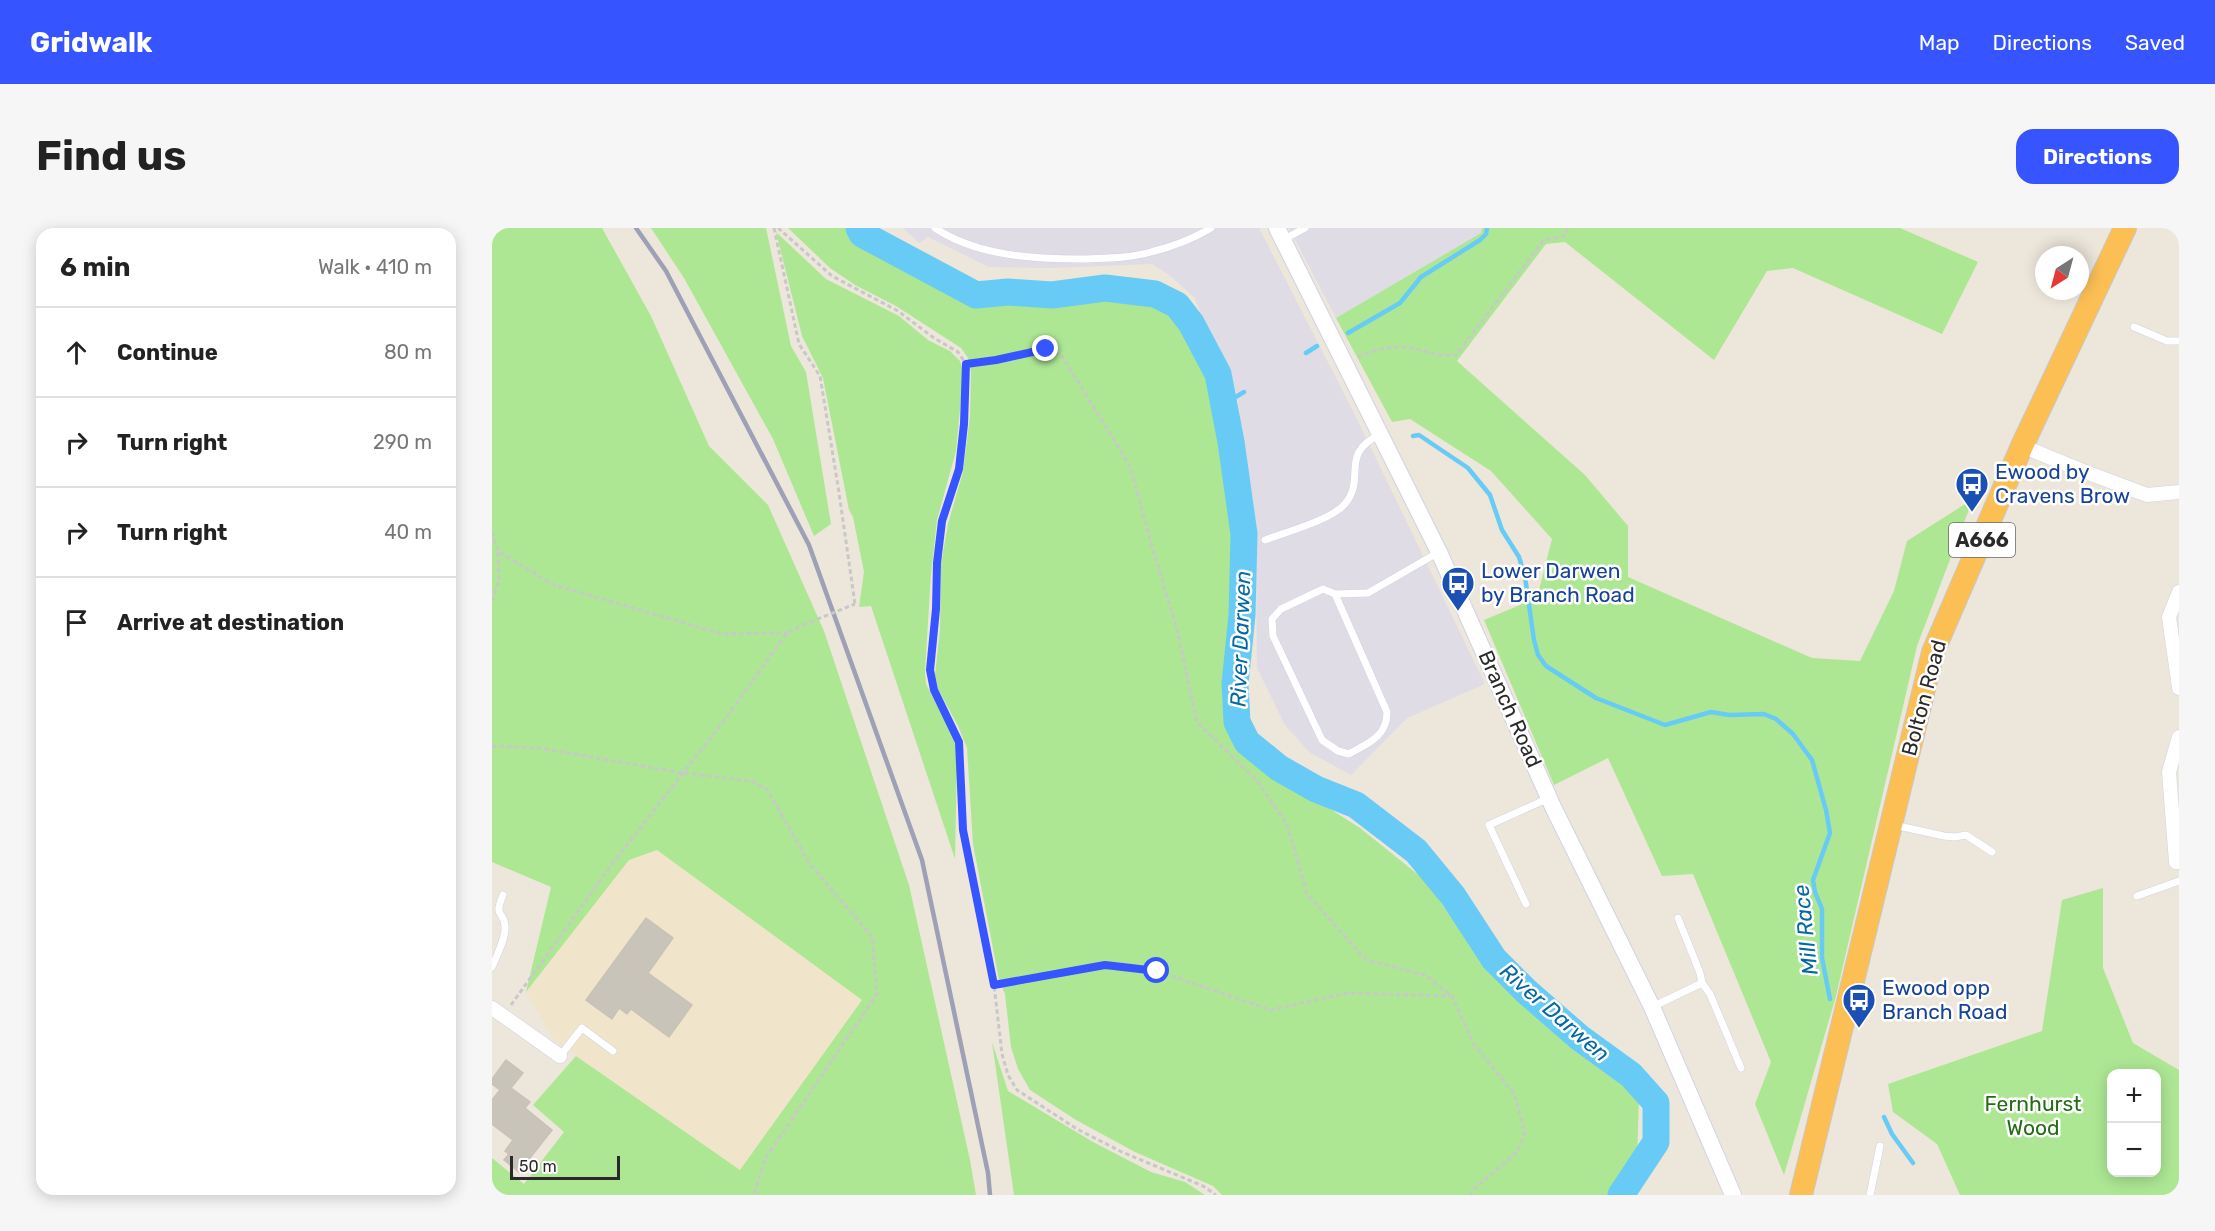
<!DOCTYPE html>
<meta charset="utf-8">
<style>
body{margin:0;font-family:Rubik,sans-serif;background:#f6f6f6;color:#222}
.controls{position:absolute;right:18px;bottom:18px;display:grid;overflow:hidden;border-radius:12px;box-shadow:0 3px 15px #0003}
.controls button{width:54px;height:54px;display:grid;place-items:center;padding:0;border:0;border-bottom:2px solid #e0e0e0;background:#fff;color:#222;font:30px sans-serif}
.compass{position:absolute;left:1543px;top:18px;width:54px;height:54px;border-radius:50%;background:#fff;box-shadow:0 3px 15px #0003;rotate:216deg}
.scale{position:absolute;left:18px;bottom:15px;width:110px;box-sizing:border-box;padding-left:6px;border:3px solid #2a2a2a;border-top:0;font-size:16px;line-height:21px;white-space:nowrap;color:#2a2a2a;-webkit-text-stroke:4px #fff;paint-order:stroke}
.stop{position:absolute;width:18px;height:18px;margin:-14px;border:4px solid #3654ff;border-radius:50%;background:#fff}
.stop.end{background:#3654ff;border-color:#fff;box-shadow:0 2px 6px #0008}
.list{margin:0;padding:0;list-style:none}
h2{display:flex;justify-content:space-between;align-items:center;height:78px;margin:0;padding:0 24px;font-size:26px}
h2 small{font-size:20px;font-weight:400;color:#767676}
.list li{display:grid;grid-template-columns:39px 1fr auto;gap:18px;align-items:center;box-sizing:border-box;height:90px;padding:0 24px;border-top:2px solid #e0e0e0}
.list b{display:block;font-size:22px;white-space:nowrap}
.list em{font-size:20px;font-style:normal;color:#767676}
.icon{flex:none;width:33px;height:33px;fill:none;stroke:currentColor;stroke-width:2;stroke-linecap:round;stroke-linejoin:round}
.map{position:relative;flex:none;width:1687px;height:967px;overflow:hidden;border-radius:18px}
header{display:flex;align-items:center;gap:36px;box-sizing:border-box;height:84px;padding:0 30px;background:#3654ff;color:#fff}
header strong{font-size:28px}
nav{display:flex;gap:33px;margin-inline-start:auto;font-size:21px}
.intro{display:flex;align-items:center;justify-content:space-between;box-sizing:border-box;height:144px;padding:0 36px}
h1{margin:0;font-size:42px}
.button{padding:15px 27px;border-radius:18px;background:#3654ff;color:#fff;font-size:21px;font-weight:700}
main{display:flex;gap:36px;padding:0 36px}
aside{flex:1;background:#fff;border-radius:18px;box-shadow:0 3px 15px #0003}
.map>svg:first-child{display:block}
.industrial{fill:#dfdce5}
.education{fill:#f0e5ca}
.green{fill:#ade794;fill-rule:evenodd}
.lines{fill:none;stroke-linecap:round;stroke-linejoin:round}
.stream{stroke:#68cbf6;stroke-width:4.5}
.river{stroke:#68cbf6;stroke-width:27}
.building{fill:#c8c4ba;stroke:#c9c2b5;stroke-width:1.5}
.service-casing{stroke:#d0d3e4;stroke-width:8}
.minor-casing{stroke:#d0d3e4;stroke-width:15}
.tertiary-casing{stroke:#d0d3e4;stroke-width:18}
.trunk-casing{stroke:#c8c8c8;stroke-width:24}
.path{stroke:#c8c8c8;stroke-width:3;stroke-dasharray:4.5 3;stroke-linecap:butt}
.service{stroke:#fff;stroke-width:7}
.minor{stroke:#fff;stroke-width:14}
.tertiary{stroke:#fff;stroke-width:16}
.trunk{stroke:#fcbf54;stroke-width:22}
.rail{stroke:#9ea0b6;stroke-width:4.5}
.path-bridge{stroke:#c8c8c8;stroke-width:3;stroke-dasharray:4.5 3;stroke-linecap:butt}
.route{stroke:#3654ff;stroke-width:8}
.labels{text-anchor:middle;stroke-width:5;stroke-linejoin:round;paint-order:stroke}
.shield{fill:#fff;stroke:#6a6a6a;stroke-width:1.5}
.shield-label{font-size:20px;font-weight:bold;fill:#2a2a2a}
.transit-label{font-size:21px;fill:#164399;stroke:#fff;text-anchor:start}
.street-label{font-size:21px;fill:#2a2a2a;stroke:#fff}
.park-label{font-size:21px;fill:#246c16;stroke:#fff}
.water-label{font-size:22px;font-style:italic;fill:#0567a3;stroke:#fff}
</style>
<header>
<strong>Gridwalk</strong>
<nav><a>Map</a><a>Directions</a><a>Saved</a></nav>
</header>
<div class="intro"><h1>Find us</h1><a class="button">Directions</a></div>
<main>
<aside>
<h2>6 min<small>Walk · 410 m</small></h2>
<ul class="list">
<li><svg class="icon" aria-label="ahead" viewBox="0 0 24 24"><path d="M12 20V5M6 11l6-6 6 6"/></svg><div><b>Continue</b></div><em>80 m</em></li>
<li><svg class="icon" aria-label="right" viewBox="0 0 24 24"><path d="M7 20v-9h11M14 6l5 5-5 5"/></svg><div><b>Turn right</b></div><em>290 m</em></li>
<li><svg class="icon" aria-label="right" viewBox="0 0 24 24"><path d="M7 20v-9h11M14 6l5 5-5 5"/></svg><div><b>Turn right</b></div><em>40 m</em></li>
<li><svg class="icon" aria-label="arrive" viewBox="0 0 24 24"><path d="M6 21V4h12l-3 4 3 4H6"/></svg><div><b>Arrive at destination</b></div></li>
</ul>
</aside>
<div class="map">
<svg width="1687" height="967" viewBox="0 0 1687 967">
<rect width="100%" height="100%" fill="#ede6db"/>
<path class="industrial" d="M411,0H767L863,187L993,456L915,490L859,547L817,524L793,497L765,440L764,329L746,173L702,69L676,46L660,36L561,40L497,39L436,9L427,15Z
M797,0H990L989,5L844,90Z"/>
<path class="education" d="M166,622L370,772L248,942L62,812L34,764L137,632Z"/>
<path class="green" d="M0,0H110L159,88L217,218L276,277L332,403L417,657L478,932L484,967H0V930L32,956L72,904L41,877L84,828L248,942L370,772L165,622L137,632L34,764L59,659L0,634Z
M159,0H274L299,118L314,144L339,296L322,308L281,211L192,50Z
M296,0H363L366,9L482,72L614,66L667,74L684,84L701,104L713,135L746,311L736,445L738,488L750,514L769,537L868,600L934,653L998,745L1033,779L1107,834L1147,869L1145,932L1117,967H730L721,958L643,924L584,892L538,862L526,841L519,819L513,766L507,752L481,616L475,520L466,498L446,461L443,447L448,401L449,336L456,296L471,244L478,188L479,144L476,130L469,120L404,78L363,57L338,40Z
M990,0H1408L1486,34L1450,106L1301,40L1275,43L1222,132L1073,14L1054,16L965,133L1093,247L1136,298V349L1320,430L1368,433L1402,363L1415,313L1481,271L1425,418L1344,768L1292,947L1263,876L1279,834L1201,646L1170,648L1116,530L1062,557L992,392L1045,370L1060,311L999,243L918,191L900,194L844,90L989,5Z
M284,4L334,51L407,88L436,112L458,123L468,133L471,143L470,160L464,223L445,292L439,346L433,443L434,456L462,510L465,529L463,631L379,378L367,379L372,344L361,289L357,282L331,150L310,108Z
M1611,660V740L1641,815L1687,842V967H1468L1445,916L1401,884L1396,856L1550,803L1570,672ZM1620,846H1664V944H1620Z
M500,814L516,863L601,914L659,944L693,954L713,967H522Z"/>
<g class="lines">
<path class="stream" d="M856,105L908,75L929,49L988,12L994,6L995,0
M814,125L825,118
M732,176L752,164
M921,208L927,207L976,240L998,267L1010,302L1027,329L1033,349L1042,412L1046,427L1054,438L1104,470L1173,497L1219,484L1237,487L1272,486L1284,491L1301,506L1320,532L1334,582L1338,605L1321,652L1323,664L1330,681V730L1338,771
M1392,889L1400,906L1421,935"/>
<path class="river" d="M367,0L370,6L484,67L516,64L560,67L613,60L663,66L685,77L699,95L726,146L739,214L752,306L750,387L743,456L745,494L755,514L787,540L824,561L864,577L924,623L961,668L1002,731L1035,764L1088,810L1139,847L1164,875V914L1129,967"/>
</g>
<path class="building" d="M154,690L181,710L156,745L200,777L177,809L139,781L135,786L127,780L120,791L94,772Z
M14,832L31,845L19,860L38,874L33,880L60,902L27,944L12,932L17,926L13,923L21,912L0,896V872L8,862L0,856V851Z"/>
<g class="lines">
<g class="service-casing">
<path id="service" d="M443,0C487,29 544,31 595,31C616,30 638,30 659,24C679,19 701,11 719,0
M791,12L813,0
M1642,99L1675,113H1687
M773,312C794,304 839,292 853,276C875,249 846,226 889,206
M843,366L895,484C895,509 876,515 857,526L846,523L830,512L781,408L780,391L789,381L831,361L843,366L876,365L947,324
M1402,597L1452,608L1463,609L1474,607L1500,624
M1645,668L1687,653
M1034,676L997,597L1057,570
M1186,690L1208,745L1210,755
M0,739C5,727 14,710 13,698C12,682 1,691 11,667
M1160,779L1210,755L1218,766L1249,840
M68,828L90,800L121,823
M1378,967L1388,918"/>
</g>
<g class="minor-casing">
<path id="minor" d="M1530,218L1591,243L1655,267L1687,264
M1687,364L1677,389L1687,460
M1687,509L1677,544L1684,634H1687
M0,780L68,828"/>
</g>
<g class="tertiary-casing">
<path id="tertiary" d="M785,0L947,324L1061,579L1160,779L1241,967"/>
</g>
<g class="trunk-casing">
<path id="trunk" d="M1309,967L1441,424L1530,218L1633,0"/>
</g>
<path class="path" d="M282,0L307,116L328,148L346,258L363,376
M286,0L340,48L406,83L442,110L466,124L474,136L472,196L467,241L450,293L445,335L444,381L438,442L442,462L467,514L471,602L502,757L510,826L516,847L525,862L585,901L630,924L711,958L724,967
M866,129C879,123 897,118 912,119C932,121 942,129 964,127L1052,12L1072,8L1076,0
M474,136L504,132L554,121L570,128L638,238L659,315L685,401L705,494L766,554L795,596L815,666L874,732L933,747L960,768L982,817L1022,865L1033,905L1025,924L982,961L979,967
M0,304L6,323L62,357L230,406L295,405
M0,373L7,352L6,323
M0,518L47,520L191,545L259,553L275,561L317,635L380,709L385,766L273,931L262,967
M502,757L613,737L665,743L779,782L855,765L958,768
M19,777L120,636L234,490L295,405L311,397"/>
<use href="#service" class="service"/>
<use href="#minor" class="minor"/>
<use href="#tertiary" class="tertiary"/>
<use href="#trunk" class="trunk"/>
<path class="rail" d="M144,0L174,43L317,317L430,632L496,945L498,967"/>
<path class="path-bridge" d="M311,397L363,376"/>
</g>
<g class="lines">
<path class="route" d="M554,121L504,132L474,136L472,196L467,241L450,293L445,335L444,381L438,442L442,462L467,514L471,602L502,757L613,737L665,743"/>
</g>
<defs>
<g id="bus-pin" transform="scale(1.725)"><path d="M0 17L-7.5 6A9.5 9.5 0 1 1 7.5 6Z" fill="#1a4fb4" stroke="#fff"/><path d="M-5-6H5V4H4V6H2V4H-2V6H-4V4H-5ZM-3.5-4V0h7V-4ZM-3.5 1.2v1.5H-2V1.2ZM2 1.2v1.5H3.5V1.2Z" fill="#fff"/></g>
</defs>
<g fill-rule="evenodd">
<use href="#bus-pin" x="1480" y="256"/>
<use href="#bus-pin" x="966" y="355"/>
<use href="#bus-pin" x="1367" y="772"/>
</g>
<g class="labels">
<rect class="shield" x="1457" y="295" width="66" height="34" rx="4.5"/>
<g class="shield-label">
<text x="1490" y="319">A666</text>
</g>
<g class="transit-label">
<text x="1503" y="251">Ewood by<tspan x="1503" dy="24">Cravens Brow</tspan></text>
<text x="989" y="350">Lower Darwen<tspan x="989" dy="24">by Branch Road</tspan></text>
<text x="1390" y="767">Ewood opp<tspan x="1390" dy="24">Branch Road</tspan></text>
</g>
<g class="street-label">
<text transform="translate(1432 470) rotate(-75)" y="7">Bolton Road</text>
<text transform="translate(1018 481) rotate(66)" y="7">Branch Road</text>
</g>
<g class="park-label">
<text x="1541" y="883">Fernhurst<tspan x="1541" dy="24">Wood</tspan></text>
</g>
<g class="water-label">
<text transform="translate(748 411) rotate(-88)" y="8">River Darwen</text>
<text transform="translate(1313 702) rotate(-96)" y="8">Mill Race</text>
<text transform="translate(1063 784) rotate(41)" y="8">River Darwen</text>
</g>
</g>
</svg>
<div class="controls">
<button>+</button>
<button>−</button>
</div>
<svg class="compass" viewBox="-18 -18 36 36"><path d="M0-13l5 13h-10z" fill="#e53935"/><path d="M0 13l5-13h-10z" fill="#767676"/></svg>
<div class="scale">50 m</div>
<div class="stop" style="left:665px;top:743px"></div>
<div class="stop end" style="left:554px;top:121px"></div>
</div>
</main>
